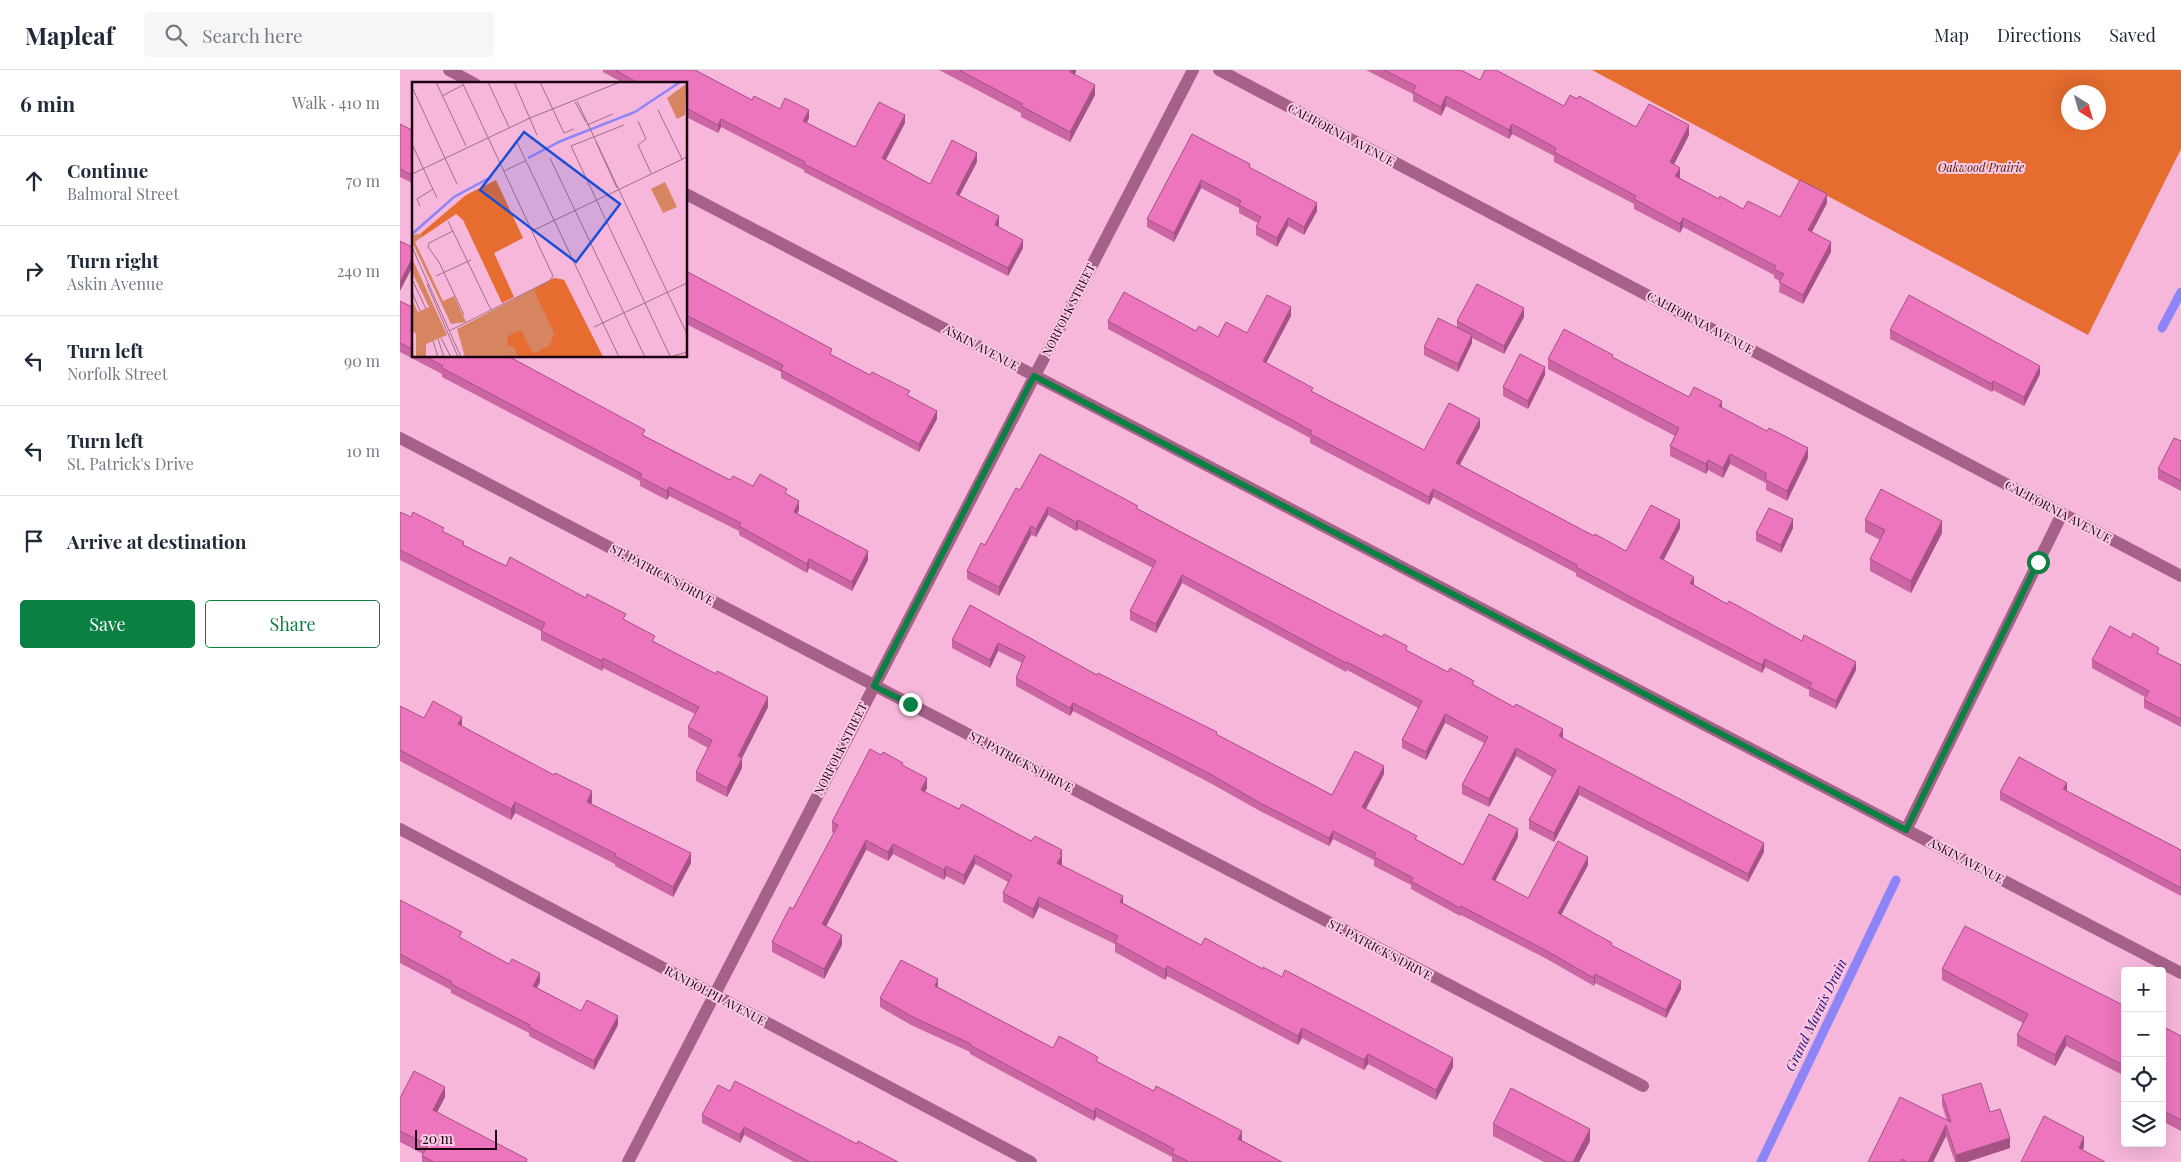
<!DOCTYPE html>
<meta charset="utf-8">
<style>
body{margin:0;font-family:"Playfair Display",serif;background:#f6f6f7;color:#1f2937}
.controls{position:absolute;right:15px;bottom:15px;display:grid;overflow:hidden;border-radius:5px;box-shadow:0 5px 20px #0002}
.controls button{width:45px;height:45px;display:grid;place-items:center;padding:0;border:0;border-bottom:1px solid #e0e1e3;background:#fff;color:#1f2937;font:25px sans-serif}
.compass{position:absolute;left:1661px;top:15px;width:45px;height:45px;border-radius:50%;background:#fff;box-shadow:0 5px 20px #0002;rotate:143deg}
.scale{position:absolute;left:15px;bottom:12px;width:82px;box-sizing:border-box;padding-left:5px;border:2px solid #1b0211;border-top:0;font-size:14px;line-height:18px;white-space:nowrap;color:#1b0211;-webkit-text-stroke:4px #fbcae4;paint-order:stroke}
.stop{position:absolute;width:15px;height:15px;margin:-11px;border:4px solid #0b8043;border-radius:50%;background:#fff}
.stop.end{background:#0b8043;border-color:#fff;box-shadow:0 1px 5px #0008}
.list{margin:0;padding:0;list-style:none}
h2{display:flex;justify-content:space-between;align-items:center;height:65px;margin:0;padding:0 20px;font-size:21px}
h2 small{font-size:16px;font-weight:400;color:#747a83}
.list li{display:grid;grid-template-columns:32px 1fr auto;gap:15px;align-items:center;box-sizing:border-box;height:90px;padding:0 20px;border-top:1px solid #e0e1e3}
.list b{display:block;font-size:19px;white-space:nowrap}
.list p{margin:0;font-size:16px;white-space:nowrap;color:#747a83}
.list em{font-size:16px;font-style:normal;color:#747a83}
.actions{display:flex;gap:10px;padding:15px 20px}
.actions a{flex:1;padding:11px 0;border:1px solid #0b8043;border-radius:5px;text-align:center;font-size:18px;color:#0b8043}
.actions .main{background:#0b8043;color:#fff}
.icon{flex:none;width:28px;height:28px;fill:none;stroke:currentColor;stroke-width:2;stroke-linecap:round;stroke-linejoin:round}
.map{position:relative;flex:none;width:1781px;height:1092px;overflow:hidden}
header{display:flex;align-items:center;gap:30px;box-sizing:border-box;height:70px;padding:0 25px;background:#fff;border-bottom:1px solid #e0e1e3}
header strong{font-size:24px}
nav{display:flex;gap:28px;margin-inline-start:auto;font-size:18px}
.search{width:350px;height:45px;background:#f6f6f7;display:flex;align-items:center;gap:12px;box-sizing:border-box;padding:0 18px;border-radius:5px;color:#747a83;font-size:19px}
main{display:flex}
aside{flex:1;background:#fff}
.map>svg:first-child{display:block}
.forest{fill:#e66d2f;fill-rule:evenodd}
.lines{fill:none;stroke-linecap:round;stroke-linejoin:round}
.stream{stroke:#8d84f8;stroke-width:9}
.minor{stroke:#a66189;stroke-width:12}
.wall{fill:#cb65a3}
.shaded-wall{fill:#a55284}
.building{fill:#ec75bd;stroke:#a55284}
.route{stroke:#0b8043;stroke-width:6}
.labels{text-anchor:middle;stroke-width:4;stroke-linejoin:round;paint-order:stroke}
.street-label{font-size:12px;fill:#1b0211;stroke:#fbcae4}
.park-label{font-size:12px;font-style:italic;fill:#4c1e05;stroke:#fbcae4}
.water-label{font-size:14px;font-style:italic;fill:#2c0e77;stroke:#fbcae4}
.inset-river{fill:none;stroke:#8d84f8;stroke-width:2.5}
.inset-road{fill:none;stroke:#9f6f8a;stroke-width:1}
.view{fill:#1d4ed8;fill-opacity:0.15;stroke:#1d4ed8;stroke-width:2.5}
.inset-edge{fill:none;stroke:#1b0211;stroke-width:2.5}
</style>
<header>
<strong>Mapleaf</strong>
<div class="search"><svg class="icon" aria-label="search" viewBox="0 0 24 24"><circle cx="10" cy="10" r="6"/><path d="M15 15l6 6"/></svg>Search here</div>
<nav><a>Map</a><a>Directions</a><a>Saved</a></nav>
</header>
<main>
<aside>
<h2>6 min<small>Walk · 410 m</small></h2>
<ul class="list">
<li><svg class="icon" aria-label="ahead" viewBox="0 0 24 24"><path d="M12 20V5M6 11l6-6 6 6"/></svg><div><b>Continue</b><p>Balmoral Street</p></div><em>70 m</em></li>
<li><svg class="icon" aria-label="right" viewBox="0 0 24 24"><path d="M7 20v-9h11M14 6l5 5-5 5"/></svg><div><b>Turn right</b><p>Askin Avenue</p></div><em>240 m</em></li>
<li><svg class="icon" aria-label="left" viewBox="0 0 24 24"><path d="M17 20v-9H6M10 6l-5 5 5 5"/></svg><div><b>Turn left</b><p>Norfolk Street</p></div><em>90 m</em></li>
<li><svg class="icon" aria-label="left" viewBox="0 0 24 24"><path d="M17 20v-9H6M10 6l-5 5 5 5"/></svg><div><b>Turn left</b><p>St. Patrick's Drive</p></div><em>10 m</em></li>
<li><svg class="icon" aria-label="arrive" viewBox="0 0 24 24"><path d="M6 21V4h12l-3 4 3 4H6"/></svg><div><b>Arrive at destination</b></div></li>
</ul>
<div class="actions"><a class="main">Save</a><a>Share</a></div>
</aside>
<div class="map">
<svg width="1781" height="1092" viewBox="0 0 1781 1092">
<rect width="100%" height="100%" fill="#f7b7da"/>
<path class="forest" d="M1192,0H1781V79L1688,265ZM1668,22H1698V52H1668Z"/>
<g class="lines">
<path class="stream" d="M1762,258L1781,222
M1361,1092L1496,810"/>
<path class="minor" d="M49,0L75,14
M819,0L1781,506
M286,124L1781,903
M0,368L1243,1016
M0,759L631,1092
M1506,760L1662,444
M228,1092L793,0"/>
</g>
<path class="wall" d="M203,0H295L352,30L409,48L407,53L455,77L505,53L486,90L530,114L577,92L559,126L599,155L598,157L623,178L608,206L404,102V100L321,57L318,63L286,47V14H225L203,2Z
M539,0H676L674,4L695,25L670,72L621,47V43Z
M966,0H1061L1080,10L1164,36L1177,29L1236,57L1289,65L1274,94L1280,107V108L1319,129L1343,139L1380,147L1427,133L1412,162L1431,182L1403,234L1379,222L1380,211L1374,208V205L1283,157L1280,163L1234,139V134L1154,92V86L1112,64L1109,69L1046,36L1041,46L1013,31V24Z
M0,54L14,61V114L0,107Z
M792,64L850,98L917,141L904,165L888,156L877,177L856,165V157L858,153L839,143V138L801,118L774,172L747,157V149Z
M286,201L432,285L510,327L537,349L519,382L381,308V302L286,254Z
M0,231L14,238V286H108L245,366L330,410L387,425L399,440L397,444L468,490L452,521L409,498L407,503L339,465V461L269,426L267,430L240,416V411L42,307V304L0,282Z
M891,246L866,292L913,322L1024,380L1080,357L1060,395L1194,466L1226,481L1280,458L1264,490L1294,515L1327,534L1456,600L1436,639L1409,626V620L1365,597L1362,603L1227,533L1176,506V503L1033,427L1029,435L965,402L910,373V368L708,259V251L796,261L818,267L847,263Z
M1124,247L1104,284L1072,268V273L1058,302L1024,285V277L1057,257V251Z
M1490,260L1640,304L1624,336L1593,320L1592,322L1490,269Z
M1213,288L1289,327L1322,338L1408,388L1387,431L1366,420V413L1330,394L1323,408L1308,400L1306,404L1270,386V376L1275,366L1148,299V289Z
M1145,305L1128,339L1103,326V317Z
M1781,371V421L1758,409V399Z
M620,420L738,439L1074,616L1162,668L1364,782L1348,812L1179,725L1154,772L1129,759V750L1152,707L1116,686L1089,737L1062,724V715L1084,673L1045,653L1026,690L1002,678V670L1018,638L947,600L946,602L782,513L756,563L730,550V541L753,498L678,459L676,461L648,445L636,467L631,465L599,526L567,509V501Z
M0,442L44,462L64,475L106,496L226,551L255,572L368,637L342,688V698L327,727L296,711V702L308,678L288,667V657L295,644L203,598L202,601L141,570V561L0,490Z
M1465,450L1542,463L1511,523L1470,501V489L1480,470L1465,462Z
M1393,458L1381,483L1356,471V463Z
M570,535L697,605L817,665L932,725L984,704L966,739L1017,770L1063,795L1118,767L1095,811L1128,828L1188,795L1161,845L1281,919L1266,948L1195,913L1194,916L1145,888L1061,845L1060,846L1011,819V815L974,796V790L933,769L929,776L860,741L812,714L673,641L670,646L616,616V608L622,593L598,581L590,598L552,578V570Z
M1759,584L1781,595V657L1744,638V630L1745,627L1692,598V590Z
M0,636L24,648L62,657L192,732L191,734L291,793L273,827L215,796V794L115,743L111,750L0,691Z
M503,696L527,718L525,722L559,739L631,771L662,780L661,795L723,833L801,875L863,899L1053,997L1036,1030L968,994L964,1000L902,968L898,975L767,906L765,910L715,882V874L639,837L633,849L603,832V823L608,812L575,794L564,815L546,806L544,810L493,784L488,791L466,780L426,856L442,875L424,909L372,882V872L393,839L434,763L432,762V752Z
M1667,721L1781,780V826L1600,730V722Z
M0,830L62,869L140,912L137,918L181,941L218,955L194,1000L129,966V963L51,923V920L0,893Z
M1542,899L1725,936V1006L1666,976L1655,996L1617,976V965L1623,953L1542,910Z
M538,917L653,978L698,992L882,1092H772V1087L696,1047L694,1051L570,984V982L511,955L480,937V928Z
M1762,956L1781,966V1061L1762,1051Z
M330,1021L457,1074L498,1092H394L344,1065L340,1073L302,1053V1045Z
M1542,1025L1590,1042L1610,1078L1567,1092H1555L1546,1066L1533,1092H1468L1547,1051L1542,1035Z
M45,1027L37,1042L127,1092H22V1086L23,1084L0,1072V1028Z
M1093,1054L1190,1071L1179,1092H1144L1093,1066Z"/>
<path class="shaded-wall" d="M671,0H676V2L670,12V2Z
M695,15V25L670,72V62Z
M1046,26V36L1041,46V37Z
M409,40V48L403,59V51Z
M505,45V53L482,96V88Z
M321,49V57L318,63V55Z
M1112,54V64L1109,69V60Z
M1289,55V65L1270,102V92Z
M577,83V92L556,132V124Z
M1280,98V107L1275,115V106Z
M801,110V118L774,172V163Z
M1427,124V133L1408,169V160Z
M917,133V141L904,165V157Z
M599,146V155L595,163V155Z
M888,148V156L877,177V168Z
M1283,148V157L1280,163V154Z
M623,170V178L608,206V198Z
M1431,172V182L1403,234V225Z
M14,185V194L0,221V212Z
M891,237V246L863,299V291Z
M1124,238V247L1104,284V276Z
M1072,265V273L1058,302V294Z
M1640,296V304L1624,336V327Z
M1145,297V305L1128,339V331Z
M1593,311V320L1592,322V314Z
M1322,331V341L1319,336Z
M537,341V349L519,382V374Z
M1080,349V357L1056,401V393Z
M1408,378V388L1387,431V421Z
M1330,384V394L1323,408V398Z
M1308,390V400L1306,404V394Z
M269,417V426L267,430V421Z
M1033,419V427L1029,435V427Z
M399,431V440L394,451V442Z
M648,437V445L636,467V459Z
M1393,449V458L1381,483V475Z
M678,450V459L676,461V452Z
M1280,450V458L1260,496V488Z
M1542,451V463L1511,523V511Z
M631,456V465L599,526V517Z
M468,481V490L452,521V512Z
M409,489V498L407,503V494Z
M782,505V513L756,563V554Z
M1294,507V515L1290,522V513Z
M598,573V581L590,598V590Z
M203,588V598L202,601V591Z
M1365,589V597L1362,603V595Z
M1456,592V600L1436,639V631Z
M368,627V637L338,696V686Z
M673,633V641L670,646V638Z
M1045,644V653L1026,690V682Z
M62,647V657L58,654Z
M1163,659V668L1159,666Z
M1116,678V686L1089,737V729Z
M342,688V698L327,727V718Z
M984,696V704L962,746V737Z
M527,708V718L521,730V720Z
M1667,713V721L1663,719Z
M1179,716V725L1154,772V763Z
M192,721V732L187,742V732Z
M115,732V743L111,750V739Z
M1118,759V767L1092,817V809Z
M933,761V769L929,776V768Z
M466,770V780L422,864V854Z
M1364,773V782L1348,812V804Z
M493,774V784L488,791V782Z
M662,780V795L657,803V793L660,784Z
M291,783V793L273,827V817Z
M575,785V794L564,815V805Z
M1188,787V795L1158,851V843Z
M546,796V806L544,810V800Z
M723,826V835L720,832Z
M639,827V837L633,849V839Z
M442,865V875L424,909V899Z
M767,896V906L765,910V900Z
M140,903V912L133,925V916Z
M1195,904V913L1194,916V908Z
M538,909V918L535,916Z
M1281,911V919L1266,948V940Z
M218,946V955L194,1000V991Z
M902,958V968L898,975V966Z
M1666,965V976L1655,996V985Z
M968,984V994L964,1000V990Z
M1053,988V997L1036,1030V1020Z
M45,1017V1027L33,1050V1040Z
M696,1038V1047L694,1051V1042Z
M1546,1055V1066L1533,1092H1528Z
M344,1057V1065L340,1073V1065Z
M1190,1059V1071L1179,1092H1173Z
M842,1061V1070L838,1078V1069Z
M1684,1067V1077L1679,1088V1078Z
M1610,1068V1078L1567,1092H1556V1085Z"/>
<path class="building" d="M215,0H295L352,30L354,26L380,39L385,28L409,40L403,51L455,77L479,32L505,45L482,88L530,114L552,70L577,83L556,124L599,146L595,155L623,170L608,198L404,94L405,92L321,49L318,55L286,38V14H240Z
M559,0H671L670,2L695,15L670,62L621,36L623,34Z
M984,0H1061L1080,10L1085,0H1096L1164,36L1170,25L1177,29L1179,26L1236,57L1249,34L1289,55L1270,92L1280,98L1275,106L1319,129L1320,126L1343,139L1348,131L1380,147L1400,110L1427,124L1408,160L1431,172L1403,225L1379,212L1384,204L1374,199L1376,196L1283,148L1280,154L1234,129L1236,126L1154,82L1156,78L1112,54L1109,60L1046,26L1041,37L1013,22L1016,16Z
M0,54L14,61V106L0,99Z
M792,64L850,94L849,97L917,133L904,157L888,148L877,168L856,157L861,147L839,135L841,131L801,110L774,163L747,149Z
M0,171L14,178V185L0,212Z
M286,201L432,279L430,284L470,305L472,302L510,321L507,325L537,341L519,374L381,300L383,295L286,245Z
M1077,214L1124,238L1104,276L1057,251Z
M724,222L796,261L799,256L818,267L826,252L847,263L867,225L891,237L863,291L913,318L911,321L1024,380L1049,333L1080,349L1056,393L1194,466L1195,464L1226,481L1251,435L1280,450L1260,488L1294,507L1290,513L1327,534L1329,531L1402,571L1404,565L1456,592L1436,631L1409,617L1412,613L1365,589L1362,595L1227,525L1176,497L1177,495L1033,419L1029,427L965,393L910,364L912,361L708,251Z
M1509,225L1640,296L1624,327L1593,311L1592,314L1490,260Z
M0,231L14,238V280L0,273Z
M1038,248L1072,265L1058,294L1024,277Z
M1164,259L1213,285L1212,287L1289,327L1294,317L1322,331L1319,336L1367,361L1369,358L1408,378L1387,421L1366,410V403L1330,384L1323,398L1308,390L1306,394L1270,376L1279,358L1148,289Z
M1120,284L1145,297L1128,331L1103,317Z
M25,286H108L245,360L242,365L330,410L333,406L353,416L360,404L387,419L385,423L399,431L394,442L468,481L452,512L409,489L407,494L339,456L341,453L269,417L267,421L240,407L242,404L42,298L43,296Z
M1774,368L1781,371V411L1758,399Z
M640,384L738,436L736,438L779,461L982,567L984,564L1007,576L1006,580L1048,602L1050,598L1074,611L1072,614L1114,637L1116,634L1163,659L1159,666L1364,773L1348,804L1179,716L1154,763L1129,750L1156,700L1116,678L1089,729L1062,715L1088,667L1045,644L1026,682L1002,670L1022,631L947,592L946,593L782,505L756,554L730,541L756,491L678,450L676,452L648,437L636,459L631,456L599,517L567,501L581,473L585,475L616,418L620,420Z
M1481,419L1542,451L1511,511L1470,489L1485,460L1465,450Z
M1369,438L1393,449L1381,475L1356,463Z
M0,442L11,447L13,442L44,458L42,461L64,472L63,475L106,496L110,487L186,528L187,524L226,544L223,549L255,566L252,571L316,604L317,601L368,627L338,686L342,688L327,718L296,702L312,670L288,657L299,637L203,588L202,591L141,561L145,553L0,480Z
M570,535L697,605L698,603L817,662L816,664L932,725L955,681L984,696L962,737L1017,766L1015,769L1063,795L1089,744L1118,759L1092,809L1128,828L1158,771L1188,787L1158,843L1212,873L1211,875L1281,911L1266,940L1195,904L1194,908L1145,880L1061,836L1060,838L1011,811L1013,808L974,787L976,783L933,761L929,768L860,733L812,705L673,633L670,638L616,608L625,586L598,573L590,590L552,570Z
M1710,556L1731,568L1733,563L1759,578L1757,583L1781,595V649L1744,630L1749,621L1692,590Z
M33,631L62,647L58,654L154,705L155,703L192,721L187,732L291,783L273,817L215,786L216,784L115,732L111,739L0,680V636L24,648Z
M470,679L481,685L483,682L503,693L502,695L527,708L521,720L559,739L562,734L631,771L635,766L662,780L660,784L662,785L657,793L723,826L720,832L801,875L805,868L863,899V897L882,907L885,900L1053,988L1036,1020L968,984L964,990L902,958L898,966L767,896L765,900L715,872L718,866L639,827L633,839L603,823L612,805L575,785L564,805L546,796L544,800L493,774L488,782L466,770L422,854L442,865L424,899L372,872L390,837L393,839L438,755L432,752Z
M1619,687L1667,713L1663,719L1781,780V818L1600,722Z
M0,830L62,862L59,867L109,894L112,889L140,903L133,916L181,941L187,930L218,946L194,991L129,957L130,955L51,914L52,912L0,884Z
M1565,856L1725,936V996L1666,965L1655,985L1617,965L1628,944L1542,899Z
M501,890L538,909L535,916L653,978L659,966L698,987L696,991L754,1021L756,1016L842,1061L838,1069L882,1092H789L772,1083L774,1079L696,1038L694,1042L570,975L571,974L511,946L480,928Z
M1762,956L1781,966V1050L1762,1040Z
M14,1001L45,1017L33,1040L127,1089L126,1092H34L22,1086L28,1075L0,1061V1028Z
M335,1011L457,1074L458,1071L498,1092H410L344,1057L340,1065L302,1045L318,1015L330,1021Z
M1581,1013L1590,1042L1600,1039L1610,1068L1556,1085L1546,1055L1528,1092H1507L1502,1089L1501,1092H1468L1500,1027L1551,1052L1542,1025Z
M1111,1018L1190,1059L1173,1092H1167L1093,1054Z
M1644,1046L1684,1067L1679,1078L1705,1092H1621Z"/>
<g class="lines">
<path class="route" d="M510,634L474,616L634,306L1506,760L1638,492"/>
</g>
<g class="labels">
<g class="street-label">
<text transform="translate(941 65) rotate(28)" y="4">CALIFORNIA AVENUE</text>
<text transform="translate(669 240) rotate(-63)" y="4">NORFOLK STREET</text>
<text transform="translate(1300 253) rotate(28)" y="4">CALIFORNIA AVENUE</text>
<text transform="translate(581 278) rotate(28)" y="4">ASKIN AVENUE</text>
<text transform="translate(1658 442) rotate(28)" y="4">CALIFORNIA AVENUE</text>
<text transform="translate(262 505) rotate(28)" y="4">ST. PATRICK'S DRIVE</text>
<text transform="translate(441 679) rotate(-63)" y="4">NORFOLK STREET</text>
<text transform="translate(621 692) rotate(28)" y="4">ST. PATRICK'S DRIVE</text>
<text transform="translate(1566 791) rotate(28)" y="4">ASKIN AVENUE</text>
<text transform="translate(980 880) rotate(28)" y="4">ST. PATRICK'S DRIVE</text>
<text transform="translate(315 926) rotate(28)" y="4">RANDOLPH AVENUE</text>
</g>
<g class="park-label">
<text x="1581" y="102">Oakwood Prairie</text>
</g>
<g class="water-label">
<text transform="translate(1416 945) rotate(-64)" y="5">Grand Marais Drain</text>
</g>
</g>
<g transform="translate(12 12)">
<rect width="275" height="275" fill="#f7b7da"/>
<path d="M274,2L273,33L265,37L255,16ZM253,100L265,125L251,131L239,107ZM8,152L10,155L3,160L31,219L42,214L54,240L39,242L0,160V153ZM0,176L35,253L14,262V275H4V252L0,248V218L6,230L17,225L0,190ZM142,196L152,198L191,275H53L45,247Z" fill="#d78560"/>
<path d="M84,98L111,156L82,171L102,215L90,221L51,138L44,132L10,155L8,152L54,113ZM142,196L152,198L191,275H106L102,265L95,263L96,254L109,248L121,272L138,263L142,251L122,208Z" fill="#e66d2f"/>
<path class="inset-river" d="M116,76L149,59L223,30L268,0M0,152L42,115L79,95"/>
<path class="inset-road" d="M24,0L54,64M76,0L97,45M102,0L125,53M128,0L152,51L162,47M0,5L45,102M30,14L51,3M165,19L275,252M163,20L174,40M246,28L270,77M226,39L234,57L226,63L239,91M175,43L201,32M104,58L207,275M184,60L205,106M0,62L25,116M159,64L258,274M159,64L212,43M138,76L233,275M92,89L113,79M0,92L118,36L208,0M8,124L5,117L21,107M36,139L79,228M41,149L17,161L16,165L27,180L52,233M120,149L275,75M0,165L49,275M24,194L59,178M0,197L14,227M15,202L46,275M0,210L8,229M182,245L275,201M37,249L137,199L141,194L50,0M29,256L39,275M26,257L32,275M21,259L26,275M258,275L275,270"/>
<path class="view" d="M112,50L208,122L164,180L68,108Z"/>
<rect width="275" height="275" class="inset-edge"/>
</g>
</svg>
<div class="controls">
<button>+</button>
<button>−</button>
<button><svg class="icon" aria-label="locate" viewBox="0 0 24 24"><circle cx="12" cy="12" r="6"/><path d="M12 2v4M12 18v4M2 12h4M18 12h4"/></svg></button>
<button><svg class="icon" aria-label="layers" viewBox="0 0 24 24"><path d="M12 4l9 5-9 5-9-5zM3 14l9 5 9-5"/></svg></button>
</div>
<svg class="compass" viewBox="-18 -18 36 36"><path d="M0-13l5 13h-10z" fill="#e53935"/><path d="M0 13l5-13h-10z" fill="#747a83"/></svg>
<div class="scale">20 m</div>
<div class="stop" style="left:1638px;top:492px"></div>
<div class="stop end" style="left:510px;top:634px"></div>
</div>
</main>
